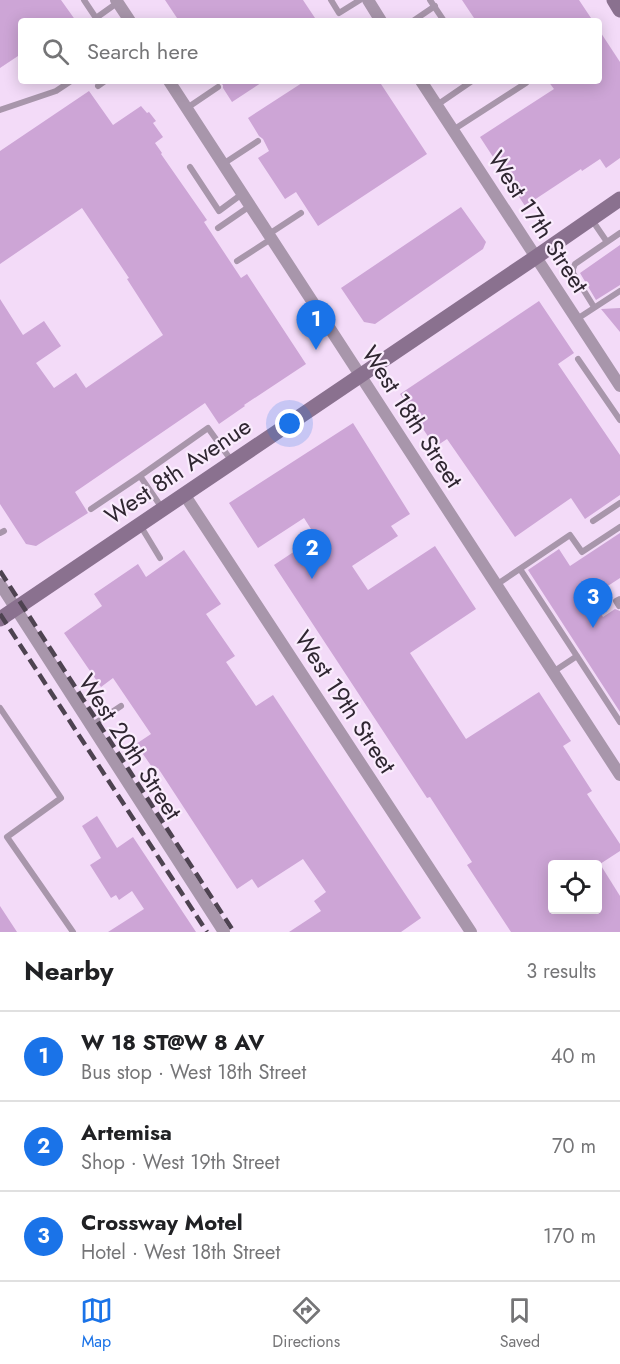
<!DOCTYPE html>
<meta charset="utf-8">
<style>
body{margin:0;font-family:Jost,sans-serif;background:#f2f2f2;color:#202124}
.controls{position:absolute;right:18px;bottom:18px;display:grid;overflow:hidden;border-radius:6px;box-shadow:0 3px 15px #0003}
.controls button{width:54px;height:54px;display:grid;place-items:center;padding:0;border:0;border-bottom:2px solid #e0e0e0;background:#fff;color:#202124;font:30px sans-serif}
.you{position:absolute;left:290px;top:424px;width:21px;height:21px;margin:-15px;border:4px solid #fff;border-radius:50%;background:#1a73e8;box-shadow:0 0 0 9px #1a73e833}
.badge{display:grid;place-items:center;width:39px;height:39px;border-radius:50%;background:#1a73e8;color:#fff;font-size:20px;font-weight:700}
.pin{position:absolute;translate:-50% -50px;filter:drop-shadow(0 2px 3px #0008)}
.pin::after{content:'';position:absolute;top:32px;width:21px;height:18px;background:inherit;clip-path:polygon(0 0,100% 0,50% 100%)}
.list{margin:0;padding:0;list-style:none}
h2{display:flex;justify-content:space-between;align-items:center;height:78px;margin:0;padding:0 24px;font-size:26px}
h2 small{font-size:20px;font-weight:400;color:#757577}
.list li{display:grid;grid-template-columns:39px 1fr auto;gap:18px;align-items:center;box-sizing:border-box;height:90px;padding:0 24px;border-top:2px solid #e0e0e0}
.list b{display:block;font-size:22px;white-space:nowrap}
.list p{margin:0;font-size:20px;white-space:nowrap;color:#757577}
.list em{font-size:20px;font-style:normal;color:#757577}
.icon{flex:none;width:33px;height:33px;fill:none;stroke:currentColor;stroke-width:2;stroke-linecap:round;stroke-linejoin:round}
.map{position:relative;flex:none;width:620px;height:932px;overflow:hidden}
.search{position:absolute;background:#fff;box-shadow:0 3px 15px #0003;left:18px;right:18px;top:18px;height:66px;display:flex;align-items:center;gap:15px;box-sizing:border-box;padding:0 21px;border-radius:6px;color:#757577;font-size:22px}
.sheet{height:348px;background:#fff}
nav{display:flex;justify-content:space-around;align-items:center;box-sizing:border-box;height:84px;border-top:2px solid #e0e0e0;background:#fff;font-size:16px;color:#757577}
nav a{display:grid;justify-items:center;gap:3px}
nav .on{color:#1a73e8}
.map>svg:first-child{display:block}
.building{fill:#cda5d6;fill-rule:evenodd}
.lines{fill:none;stroke-linecap:round;stroke-linejoin:round}
.lane{stroke:#a896ab;stroke-width:6}
.street{stroke:#a896ab;stroke-width:12}
.secondary{stroke:#8a718f;stroke-width:15}
.rail{stroke:#4e4351;stroke-width:4.5;stroke-dasharray:12 6;stroke-linecap:butt}
.labels{text-anchor:middle;stroke-width:4.5;stroke-linejoin:round;paint-order:stroke}
.street-label{font-size:24px;fill:#2f2631;stroke:#faecfd}
</style>
<div class="map">
<svg width="620" height="932" viewBox="0 0 620 932">
<rect width="100%" height="100%" fill="#f3dbf8"/>
<path class="building" d="M0,0H61L76,21H21V54L0,68Z
M165,0H303L317,21H179Z
M462,0H579L593,21H476Z
M599,30L620,62V158L606,168L600,159L582,171L581,169L525,206L480,137L554,89L548,81H599Z
M218,81H264L232,102L223,88V85Z
M305,81H379L427,154L318,226L296,192L285,199L258,158L269,151L263,139L259,136L248,118Z
M89,91L113,125L141,106L147,113L149,112L156,121L153,123L163,137L155,143L162,153L161,154L207,220L204,222L241,278L247,274L306,364L244,405L245,406L219,424L205,403L75,492L88,513L36,546L26,544L0,504V299L23,335L44,321L61,346L36,363L54,388L76,373L86,388L163,335L127,279L129,278L82,208L0,264V151Z
M461,207L486,242L483,249L375,324L364,322L341,288Z
M620,245V285L596,300L580,273Z
M539,301L574,353L558,364L620,455V495L585,519L571,498L515,537L447,439L435,447L400,394Z
M620,308V332L601,309Z
M353,423L410,514L391,526L398,536L352,566L368,590L435,546L476,609L410,653L466,739L539,692L571,741L563,746L592,791L587,794L620,844V851L600,864L620,896V932H511L467,865L472,862L430,797L427,798L274,565L316,537L304,518L258,548L229,503ZM552,864H597V909H552Z
M620,533V578L591,597L603,617L615,609L620,611V712L528,570L559,549L570,566Z
M184,550L221,604L206,614L235,656L226,662L256,706L273,695L421,918L401,932H289L321,911L314,901L326,892L303,859L258,888L252,879L237,889L158,768L154,770L136,744L151,734L113,678L101,687L64,633L102,606L94,594L138,564L146,577Z
M97,816L117,848L133,837L196,932H108L144,909L132,891L119,900L116,895L111,898L90,865L101,858L82,826Z
M0,906L17,932H0Z"/>
<g class="lines">
<path class="lane" d="M84,0L96,18L117,3
M331,0L339,13L360,0
M430,0L444,21
M413,21L435,6
M98,86L105,81
M437,105L472,81
M187,108L218,87
M0,110L56,91L71,81
M453,130L526,83
M223,164L258,141
M190,167L219,211L242,194
M592,220L607,242
M218,228L250,206
M269,234L301,213
M237,261L271,239
M594,307L573,273V269L575,264L620,233
M577,319L620,291
M578,359L620,420
M140,476L208,428L231,460
M91,509L140,476L162,508
M593,521L620,503
M140,525L160,558
M0,533L4,531
M520,569L620,722
M496,585L570,535L582,552L620,527
M619,606L616,601L620,599
M553,672L577,656
M0,708L61,798L7,837L73,932
M91,726L121,706"/>
<path class="street" d="M116,0L130,21
M368,0L381,21
M169,81L620,775
M421,81L620,386
M184,494L471,932
M0,584L224,932"/>
<path class="secondary" d="M614,0L620,10
M0,619L536,257L620,199"/>
<path class="rail" d="M0,571L234,932
M0,614L207,932"/>
</g>
<g class="labels">
<g class="street-label">
<text transform="translate(538 222) rotate(57)" y="8">West 17th Street</text>
<text transform="translate(412 417) rotate(57)" y="8">West 18th Street</text>
<text transform="translate(178 471) rotate(-34)" y="8">West 8th Avenue</text>
<text transform="translate(345 702) rotate(57)" y="8">West 19th Street</text>
<text transform="translate(130 747) rotate(57)" y="8">West 20th Street</text>
</g>
</g>
</svg>
<div class="controls">
<button><svg class="icon" aria-label="locate" viewBox="0 0 24 24"><circle cx="12" cy="12" r="6"/><path d="M12 2v4M12 18v4M2 12h4M18 12h4"/></svg></button>
</div>
<div class="you"></div>
<div class="pin badge" style="left:316px;top:350px">1</div>
<div class="pin badge" style="left:312px;top:579px">2</div>
<div class="pin badge" style="left:593px;top:628px">3</div>
<div class="search"><svg class="icon" aria-label="search" viewBox="0 0 24 24"><circle cx="10" cy="10" r="6"/><path d="M15 15l6 6"/></svg>Search here</div>
</div>
<section class="sheet">
<h2>Nearby<small>3 results</small></h2>
<ul class="list">
<li><span class="badge">1</span><div><b>W 18 ST@W 8 AV</b><p>Bus stop · West 18th Street</p></div><em>40 m</em></li>
<li><span class="badge">2</span><div><b>Artemisa</b><p>Shop · West 19th Street</p></div><em>70 m</em></li>
<li><span class="badge">3</span><div><b>Crossway Motel</b><p>Hotel · West 18th Street</p></div><em>170 m</em></li>
</ul>
</section>
<nav>
<a class="on"><svg class="icon" aria-label="map" viewBox="0 0 24 24"><path d="M3 6l6-2 6 2 6-2v14l-6 2-6-2-6 2zM9 4v14M15 6v14"/></svg>Map</a>
<a><svg class="icon" aria-label="directions" viewBox="0 0 24 24"><path d="M12 3l9 9-9 9-9-9zM9 14v-3h6M13 9l2 2-2 2"/></svg>Directions</a>
<a><svg class="icon" aria-label="saved" viewBox="0 0 24 24"><path d="M7 4h10v16l-5-4-5 4z"/></svg>Saved</a>
</nav>
